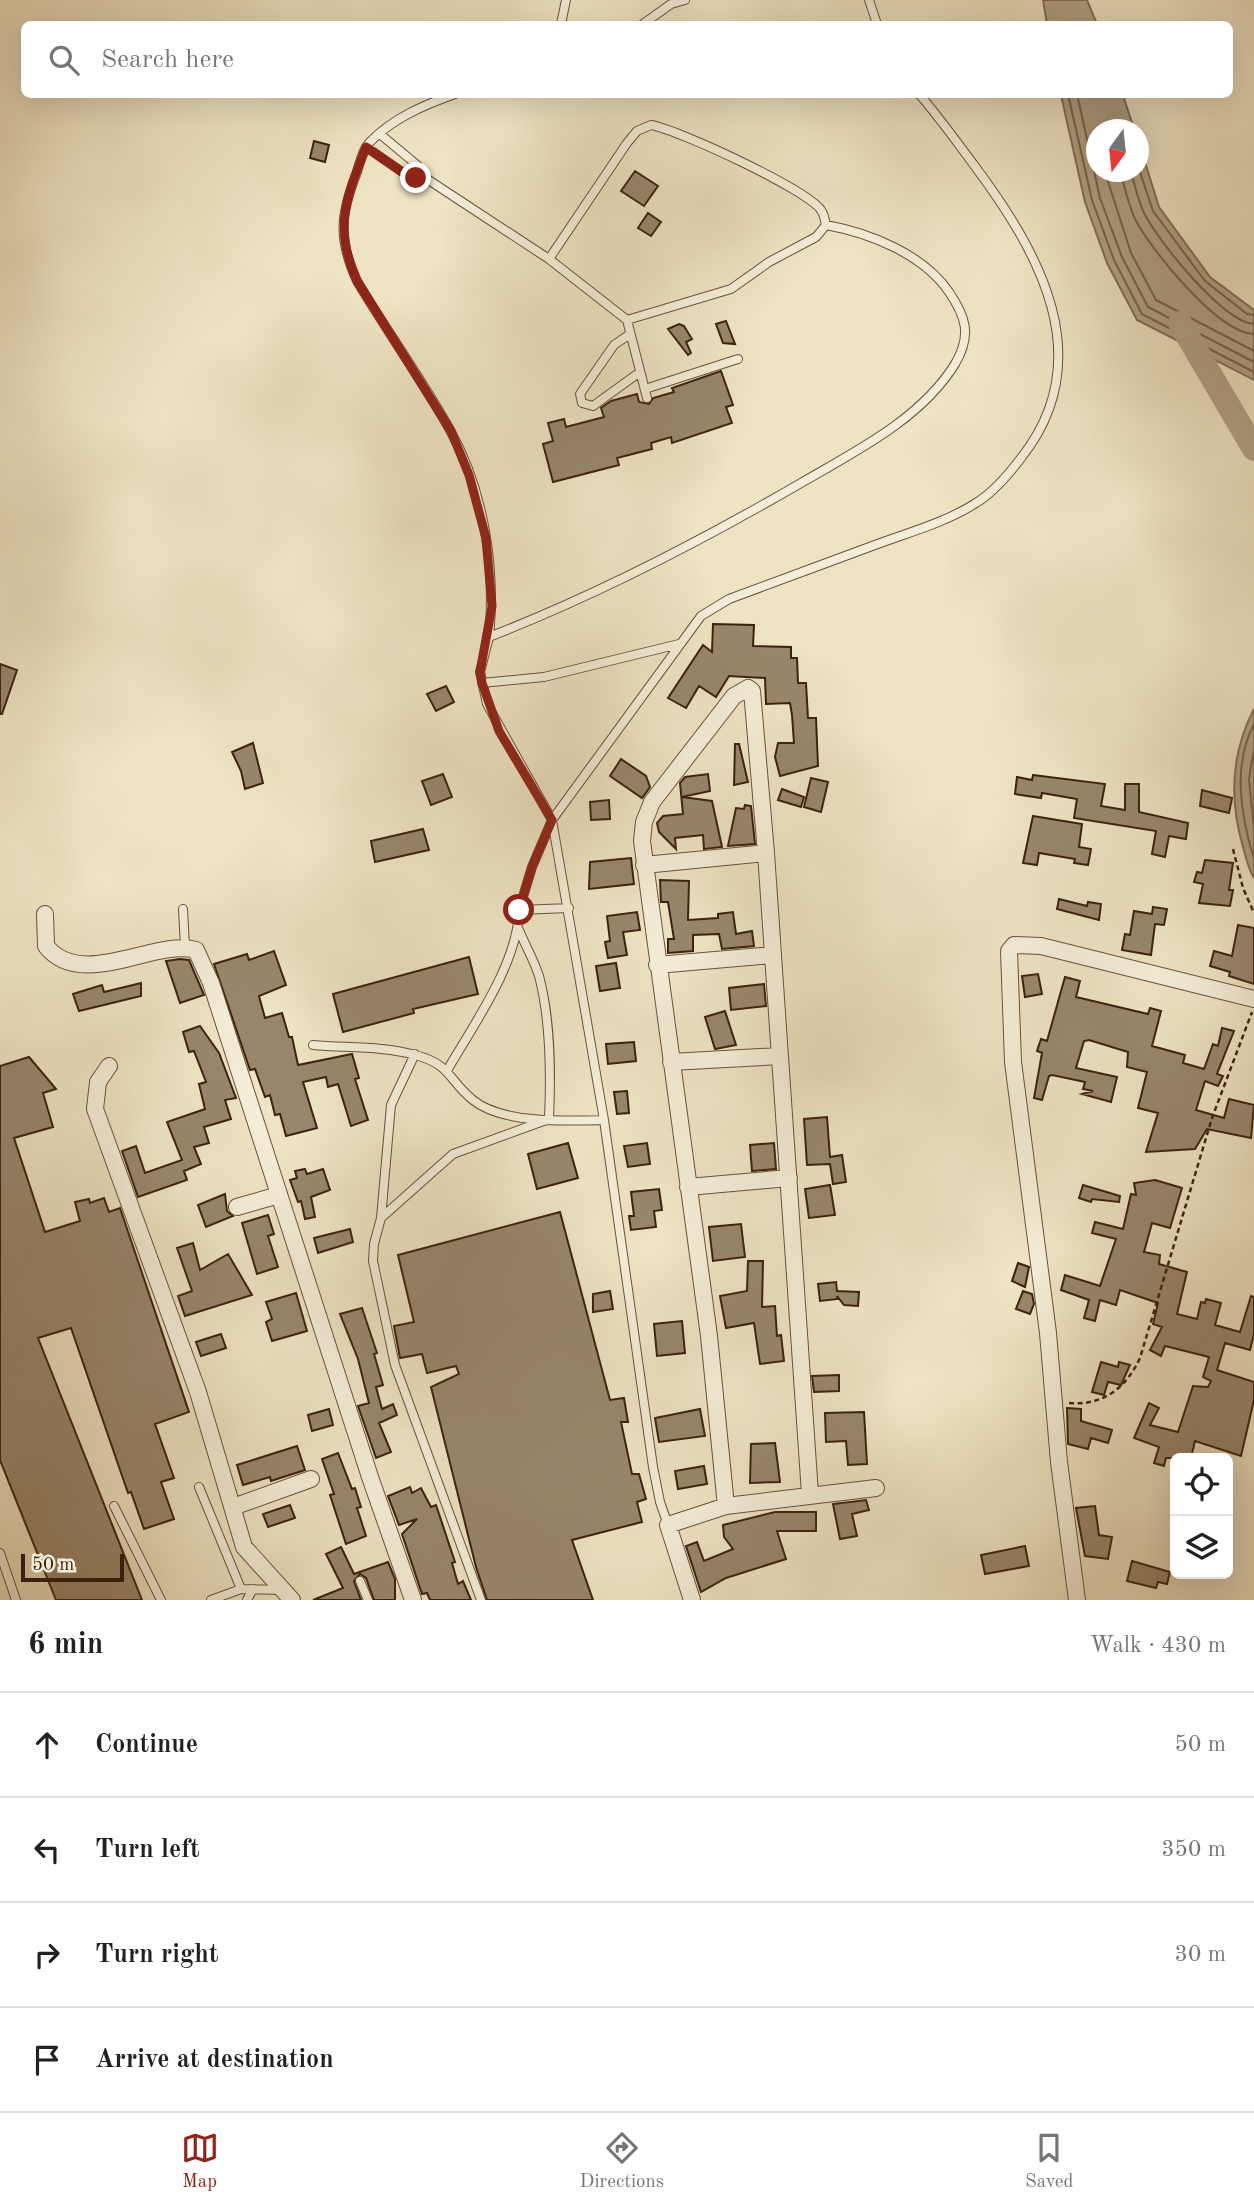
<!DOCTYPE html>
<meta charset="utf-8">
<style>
body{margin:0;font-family:"Old Standard TT",serif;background:#f2f2f2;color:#202124}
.controls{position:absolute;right:21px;bottom:21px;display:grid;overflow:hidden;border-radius:10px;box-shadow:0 7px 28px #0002}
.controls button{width:63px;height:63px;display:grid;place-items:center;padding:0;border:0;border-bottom:2px solid #e0e0e0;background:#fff;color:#202124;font:35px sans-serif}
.compass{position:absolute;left:1086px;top:119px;width:63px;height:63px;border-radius:50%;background:#fff;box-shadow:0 7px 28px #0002;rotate:195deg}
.scale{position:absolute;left:21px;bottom:18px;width:103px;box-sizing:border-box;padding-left:7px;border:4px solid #3b220f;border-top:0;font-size:19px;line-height:24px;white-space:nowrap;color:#3b220f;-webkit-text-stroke:5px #f4edd7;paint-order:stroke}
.stop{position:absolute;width:21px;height:21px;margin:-16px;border:5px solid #8f2418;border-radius:50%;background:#fff}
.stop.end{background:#8f2418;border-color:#fff;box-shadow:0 2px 7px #0008}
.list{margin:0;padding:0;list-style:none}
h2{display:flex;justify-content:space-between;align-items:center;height:91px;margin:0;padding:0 28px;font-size:30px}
h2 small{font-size:23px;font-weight:400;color:#757577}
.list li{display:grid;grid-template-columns:46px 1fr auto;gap:21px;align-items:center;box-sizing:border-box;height:105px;padding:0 28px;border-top:2px solid #e0e0e0}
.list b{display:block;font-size:26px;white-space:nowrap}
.list em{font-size:23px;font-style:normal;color:#757577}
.icon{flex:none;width:38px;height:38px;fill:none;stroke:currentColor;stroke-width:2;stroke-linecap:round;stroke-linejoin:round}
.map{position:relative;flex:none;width:1254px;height:1600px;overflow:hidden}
.search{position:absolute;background:#fff;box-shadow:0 7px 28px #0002;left:21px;right:21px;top:21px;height:77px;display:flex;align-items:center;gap:18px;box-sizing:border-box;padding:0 24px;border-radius:10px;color:#757577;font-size:26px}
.sheet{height:511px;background:#fff}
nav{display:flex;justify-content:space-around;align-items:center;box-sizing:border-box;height:98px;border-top:2px solid #e0e0e0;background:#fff;font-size:19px;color:#757577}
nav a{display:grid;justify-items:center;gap:4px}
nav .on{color:#8f2418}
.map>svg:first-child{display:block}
.water{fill:#b1a185;stroke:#826e56;stroke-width:2}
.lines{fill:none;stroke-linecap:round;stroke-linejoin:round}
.shore{stroke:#76624a;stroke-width:2}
.river{stroke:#b1a185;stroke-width:24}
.building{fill:#98866c;stroke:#3b220f;stroke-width:2}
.service-casing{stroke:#68523c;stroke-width:10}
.minor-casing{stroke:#68523c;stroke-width:18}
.path{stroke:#3b220f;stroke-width:2.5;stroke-dasharray:5 3.5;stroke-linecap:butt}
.service{stroke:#f4edd7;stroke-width:8}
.minor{stroke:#f4edd7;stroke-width:16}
.route{stroke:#8f2418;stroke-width:9}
</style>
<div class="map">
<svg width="1254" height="1600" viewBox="0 0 1254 1600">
<rect width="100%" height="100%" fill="#eee3c2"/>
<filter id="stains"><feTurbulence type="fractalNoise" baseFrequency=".00286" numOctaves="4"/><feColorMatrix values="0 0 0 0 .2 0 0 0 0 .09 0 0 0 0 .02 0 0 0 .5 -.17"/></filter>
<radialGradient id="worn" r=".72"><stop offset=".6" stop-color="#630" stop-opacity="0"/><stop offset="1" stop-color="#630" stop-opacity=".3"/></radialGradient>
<path class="water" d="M1043,0H1087L1097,24H1047Z
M1061,95H1123L1134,129L1096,130V172H1138L1139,143L1159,207L1210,277L1254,310V380L1137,320L1107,263L1085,202Z
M1254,709V878C1248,869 1246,857 1243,847C1229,799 1231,753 1254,709Z"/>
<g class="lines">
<path class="shore" d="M1068,94L1092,200L1114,260L1142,314L1254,372
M1077,94L1100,198L1122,257L1148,307L1254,362
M1138,166L1153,211L1205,281L1247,314L1254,315
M1105,172L1131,253L1156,300L1254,351
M1120,172C1125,187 1128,204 1135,219C1151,250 1218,333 1254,334
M1131,172C1135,185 1138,201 1144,213C1158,241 1223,322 1254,324
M1254,724C1232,766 1241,816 1254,859
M1254,749L1249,779L1254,829"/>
<path class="river" d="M1180,323L1254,449"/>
</g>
<path class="building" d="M314,141L329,145L325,162L310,158Z
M635,171L658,186L644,206L621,191Z
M648,213L661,222L651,236L638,228Z
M726,321L735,344L723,343L716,324Z
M679,324L684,326L692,339L686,342L691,353L688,355L668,329Z
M721,371L733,405L726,407L732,423L672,443L671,437L651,443L652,449L617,458L619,465L553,482L543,444L553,441L548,423L564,419L566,427L604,417L601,408L611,401L637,394L639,402L649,404L653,398L674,392L672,388Z
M713,624L754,625L753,646L791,647V658H797L798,683H806L808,718H816L818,766L780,776L775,757L778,743H794L792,715L790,703L766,704L765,678L729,676L716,697L699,686L686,708L668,698L703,645L712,652Z
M0,664L17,670L2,714H0Z
M446,686L454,702L436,711L427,694Z
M253,743L263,783L245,789L241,771L232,752Z
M735,744H739L748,782L734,785Z
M621,759L646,776L650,787L642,798L610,776Z
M443,774L452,797L431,805L422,781Z
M708,774L710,791L682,797L712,801L722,847L704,849L703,835L675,838L676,849L659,832L657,823L663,816L683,814L680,783L685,777Z
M1033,775L1105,784L1101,806L1125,810V784H1139V812L1188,823L1186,839L1169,836L1165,857L1152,854L1156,831L1074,818L1077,799L1042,793L1041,798L1015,794L1017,777L1032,780Z
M811,778L828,782L821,812L804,807Z
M782,789L804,797L801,807L778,800Z
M1202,790L1232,798L1229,813L1200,806Z
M609,800L610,819L591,820L590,802Z
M745,805L751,806L755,844L728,846L736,808L744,809Z
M1033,816L1082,824L1079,847L1091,849L1088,865L1074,863L1075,859L1039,853L1037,865L1023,863Z
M423,829L429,850L375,862L371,841Z
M631,858L634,884L589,889L590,862Z
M1205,860L1233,863L1229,890H1233L1230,906L1199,903L1203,884L1194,882L1197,872L1202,873Z
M660,880L689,881L688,920L718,918V914L733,912L736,934L752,931L754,946L722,949L719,934L693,935V951L668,953V939H674L668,902H661Z
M1059,899L1087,906L1088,902L1101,904L1099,920L1057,909Z
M1153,907L1167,909L1164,925L1155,924L1151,955L1122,950L1125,934L1130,935L1134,911L1152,914Z
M637,912L640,930L623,932L627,955L608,958L605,942L610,941L607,916Z
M1238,925L1254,928V984L1229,976L1230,972L1210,966L1214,951L1232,956Z
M274,951L286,985L259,996L265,1018L282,1013L289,1037H292L298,1065L352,1054L359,1078L355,1079L368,1120L351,1126L338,1084L328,1087L326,1077L303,1082L317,1128L286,1136L280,1114L275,1115L270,1095L265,1097L255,1069L250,1070L214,964L247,954L249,960Z
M469,957L478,994L413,1009L414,1013L343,1032L333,994Z
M180,959L189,960L204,995L180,1003L166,961Z
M616,963L620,988L600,991L596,966Z
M1038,974L1042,994L1025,997L1022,976Z
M1065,977L1080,981L1076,997L1148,1014L1150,1008L1161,1011L1152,1046L1185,1055L1183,1063L1204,1069L1213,1044L1218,1046L1222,1028L1234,1031L1217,1074L1223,1076L1218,1086L1205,1081L1196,1110L1224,1118L1229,1099L1254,1105L1251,1138L1207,1129L1195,1149L1146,1152L1158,1113L1138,1108L1147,1072L1127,1067L1128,1052L1089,1040L1084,1041L1076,1068L1117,1077L1111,1102L1082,1094L1093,1091L1083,1089L1085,1082L1052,1075L1049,1076L1042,1100L1034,1098L1042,1053L1037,1051L1041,1039L1047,1041Z
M141,983V996L79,1011L73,994L102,985L104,992Z
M764,984L766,1006L731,1010L729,988Z
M725,1011L736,1045L715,1049L705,1017Z
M200,1026L219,1053L236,1098L225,1100L231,1119L204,1127L209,1143L194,1147L201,1164L184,1171L187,1180L138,1197L122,1151L136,1146L145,1173L182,1160L167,1122L205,1109L199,1084L206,1082L194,1051L189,1052L183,1032Z
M634,1042L636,1061L608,1064L606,1044Z
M29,1057L56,1089L43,1093L53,1127L14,1138L45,1232L80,1221L75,1202L89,1199L90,1203L104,1198L109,1212L120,1208L189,1412L155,1424L174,1478L161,1482L174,1519L144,1529L131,1492L128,1493L71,1328L38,1338L142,1600H56L0,1460V1066Z
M627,1091L629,1113L617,1114L614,1092Z
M827,1117L830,1157L842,1155L846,1182L833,1184L830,1164L807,1165L804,1119Z
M568,1143L578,1178L537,1189L528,1154Z
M647,1143L650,1164L628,1167L624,1146Z
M774,1143L776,1169L752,1171L750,1145Z
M305,1169L307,1174L323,1169L330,1190L311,1197L315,1217L305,1219L301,1201L298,1202L290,1180L297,1178L295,1171Z
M1155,1180L1182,1188L1170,1228L1152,1223L1144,1252L1160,1255L1159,1264L1187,1272L1177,1314L1197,1319L1201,1302L1205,1303L1206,1299L1221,1303L1215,1325L1240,1332L1251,1296L1254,1297V1334L1250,1350L1225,1343L1217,1370L1254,1382V1400L1241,1456L1195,1441L1191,1458H1166L1164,1466L1154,1463L1159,1447L1134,1438L1149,1403L1159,1408L1150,1425L1178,1432L1193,1386L1208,1387L1211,1381L1203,1377L1209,1357L1165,1346L1161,1356L1150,1350L1162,1327L1153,1324L1158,1303L1120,1290L1116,1305L1100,1300L1095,1321L1084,1318L1089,1300L1061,1290L1065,1275L1100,1286L1116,1239L1092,1233L1095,1222L1123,1229L1131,1194L1136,1195L1134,1183Z
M830,1185L835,1215L809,1218L805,1189Z
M1083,1185L1120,1196L1119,1202L1092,1199L1091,1202L1079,1198Z
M659,1189L662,1210L654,1211L656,1227L631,1230L629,1216H634L631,1192Z
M225,1194L227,1211L233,1216L206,1227L198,1205Z
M560,1212L610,1400L624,1398L628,1422H621L632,1474H639L646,1499L637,1502L642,1522L572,1540L593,1600H487L476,1567L431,1387L459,1374L456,1366L427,1373L422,1354L400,1358L394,1326L414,1322L398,1255Z
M268,1215L274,1234L268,1236L278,1267L257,1274L242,1223Z
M741,1224L745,1257L713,1261L709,1227Z
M350,1229L353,1242L318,1253L314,1238Z
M193,1243L200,1270L228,1254L252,1295L185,1316L178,1296L192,1291L177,1248Z
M748,1261H763L762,1307L775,1306L777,1336L781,1335L784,1361L760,1364L754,1323L726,1328L720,1296L747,1291Z
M1018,1263L1029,1267L1025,1287L1012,1281Z
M836,1282L837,1291L859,1292L858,1306L844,1305L837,1296L838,1299L820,1301L818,1284Z
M610,1291L613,1309L593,1312V1294Z
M1023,1291L1032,1294L1034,1304L1030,1314L1016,1309Z
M296,1293L307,1331L272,1341L266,1322L272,1319L266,1302Z
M362,1308L377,1353L374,1354L383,1385L376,1387L382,1409L393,1404L397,1415L379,1423L391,1452L376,1458L358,1406L369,1403L358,1359L340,1314Z
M682,1321L685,1353L657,1356L654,1324Z
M221,1334L226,1348L201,1356L196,1342Z
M1101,1362L1118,1367L1119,1362L1130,1365L1121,1385L1108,1382L1104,1395L1092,1392Z
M839,1375V1391L814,1392L812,1376Z
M1067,1408L1081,1409V1421L1112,1430L1108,1443L1091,1438L1088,1449L1068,1444Z
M329,1409L333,1425L312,1431L308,1415Z
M700,1409L705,1436L659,1442L655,1418Z
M864,1412L867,1464L848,1465L846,1441L826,1442L825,1413Z
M775,1443L780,1482L750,1483L751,1444Z
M297,1446L305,1470L271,1481L270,1477L243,1485L237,1465Z
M338,1453L352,1489L355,1488L361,1507L357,1508L366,1536L346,1544L330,1495L334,1494L322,1459Z
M704,1466L707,1484L678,1489L675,1471Z
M410,1487L412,1493L421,1488L431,1507L436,1505L455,1562L452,1563L458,1584L463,1581L471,1600H430L427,1593L422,1594L402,1534L417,1519L399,1525L388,1496Z
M866,1500L869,1510L852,1514L857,1536L840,1539L833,1504Z
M290,1505L295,1518L268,1527L263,1514Z
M1095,1506L1099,1535L1112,1537L1108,1559L1085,1556L1076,1508Z
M775,1512H816V1531H777L786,1559L726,1578L701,1592L686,1546L697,1542L704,1561L733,1549L724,1537L723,1525Z
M1025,1546L1029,1566L985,1574L981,1555Z
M341,1547L354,1574L388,1562L395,1579V1600H374L366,1578L360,1574L354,1581L361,1600H313L343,1588L326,1554Z
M1132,1561L1170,1572L1167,1584L1158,1582L1156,1588L1127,1581Z"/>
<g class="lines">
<g class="service-casing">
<path id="service" d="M869,0L877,24
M561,24L566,0
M643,24L671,4L685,0
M455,94C424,105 393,118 370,142C363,149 360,162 357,172C340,215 338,239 357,281C386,330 423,381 450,430C484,491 496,568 489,637
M380,134L417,165L424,177L549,259L627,320L731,289L769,262L816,237L826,225C870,233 923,254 949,292C966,317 972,335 955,364C921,419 856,451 801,483C701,541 597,595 489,637L480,672L487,704L552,820L604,1120L653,1467L660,1502L668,1525
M366,147L408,176L424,177
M549,259L627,143L637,131L651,125C679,130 806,189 821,210C824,214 825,220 826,225
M627,320L647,398
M630,334L614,345L580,394L582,403L593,406L640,372
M645,389L738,359
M482,683L544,677L679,644
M183,909L185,946
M519,910L532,867L552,820L701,616L729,599C780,580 832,561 883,542C914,531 948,521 976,503C994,492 1009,474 1021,458C1100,359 1039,252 974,165C956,141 939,117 919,94
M313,1045C346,1048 384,1046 415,1055C451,1064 448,1080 473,1100C502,1124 567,1121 604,1120
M415,1054L391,1105L381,1218L374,1244L373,1261L395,1365L481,1600
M448,1069C474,1024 518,963 519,910L569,908
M381,1218L453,1154L549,1119C551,1073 551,1021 539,976C534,960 525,945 519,930
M199,1487L241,1589
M114,1506L161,1600
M0,1553L16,1600
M360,1581L368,1600
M211,1600L241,1589L283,1590
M247,1600L253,1589"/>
</g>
<g class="minor-casing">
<path id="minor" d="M644,865L766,853
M45,914L46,946C81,991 156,938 196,950L211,983L370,1477L413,1600
M657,965L773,955
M671,1062L780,1056
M109,1066L98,1082L95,1109L198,1392L244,1547L292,1600
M688,1187L789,1178
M237,1207L279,1195
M726,1506L709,1336L642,841L644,822L652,802L734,696L748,688L752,691L766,853L810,1494
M233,1507L311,1479
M692,1600L668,1525L726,1506L876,1488
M1077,1600L1059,1462L1048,1333L1013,1062L1009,951L1014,945L1041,946L1254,999"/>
</g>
<path class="path" d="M1233,849L1243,888L1254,913
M1069,1403C1103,1406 1126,1388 1140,1358L1212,1118L1252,1012"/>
<use href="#service" class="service"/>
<use href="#minor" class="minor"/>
</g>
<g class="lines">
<path class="route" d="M416,178L408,176L366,147C346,199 333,228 357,281L451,431L469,475L486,538L492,606L480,672L482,683L499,731L552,820L532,867L519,910"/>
</g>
<rect width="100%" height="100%" filter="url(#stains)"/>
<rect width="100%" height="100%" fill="url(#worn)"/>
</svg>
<div class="controls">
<button><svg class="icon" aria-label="locate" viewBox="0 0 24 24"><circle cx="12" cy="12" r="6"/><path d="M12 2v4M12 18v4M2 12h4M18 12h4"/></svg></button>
<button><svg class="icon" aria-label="layers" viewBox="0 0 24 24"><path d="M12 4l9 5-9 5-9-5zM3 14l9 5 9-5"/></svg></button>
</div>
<svg class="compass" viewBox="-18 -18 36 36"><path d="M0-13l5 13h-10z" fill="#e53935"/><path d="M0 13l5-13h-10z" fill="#757577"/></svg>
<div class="scale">50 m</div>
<div class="stop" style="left:519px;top:910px"></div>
<div class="stop end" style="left:416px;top:178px"></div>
<div class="search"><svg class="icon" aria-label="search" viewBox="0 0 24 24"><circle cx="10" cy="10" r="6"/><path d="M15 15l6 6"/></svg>Search here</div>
</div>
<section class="sheet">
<h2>6 min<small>Walk · 430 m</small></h2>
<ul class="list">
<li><svg class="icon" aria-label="ahead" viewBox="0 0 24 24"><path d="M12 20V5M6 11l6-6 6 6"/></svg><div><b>Continue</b></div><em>50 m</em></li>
<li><svg class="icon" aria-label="left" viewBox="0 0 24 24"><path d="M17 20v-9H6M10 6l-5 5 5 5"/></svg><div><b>Turn left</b></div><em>350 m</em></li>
<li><svg class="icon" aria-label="right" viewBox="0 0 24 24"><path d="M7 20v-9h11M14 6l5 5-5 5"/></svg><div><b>Turn right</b></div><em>30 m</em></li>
<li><svg class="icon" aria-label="arrive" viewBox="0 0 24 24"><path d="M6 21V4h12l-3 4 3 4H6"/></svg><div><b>Arrive at destination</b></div></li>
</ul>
</section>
<nav>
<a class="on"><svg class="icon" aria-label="map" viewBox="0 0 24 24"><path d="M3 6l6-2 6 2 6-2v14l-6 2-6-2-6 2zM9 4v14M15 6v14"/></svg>Map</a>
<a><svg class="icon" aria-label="directions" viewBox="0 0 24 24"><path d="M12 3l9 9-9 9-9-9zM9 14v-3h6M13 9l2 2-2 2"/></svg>Directions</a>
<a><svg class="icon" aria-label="saved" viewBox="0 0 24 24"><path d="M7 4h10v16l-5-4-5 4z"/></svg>Saved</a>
</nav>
